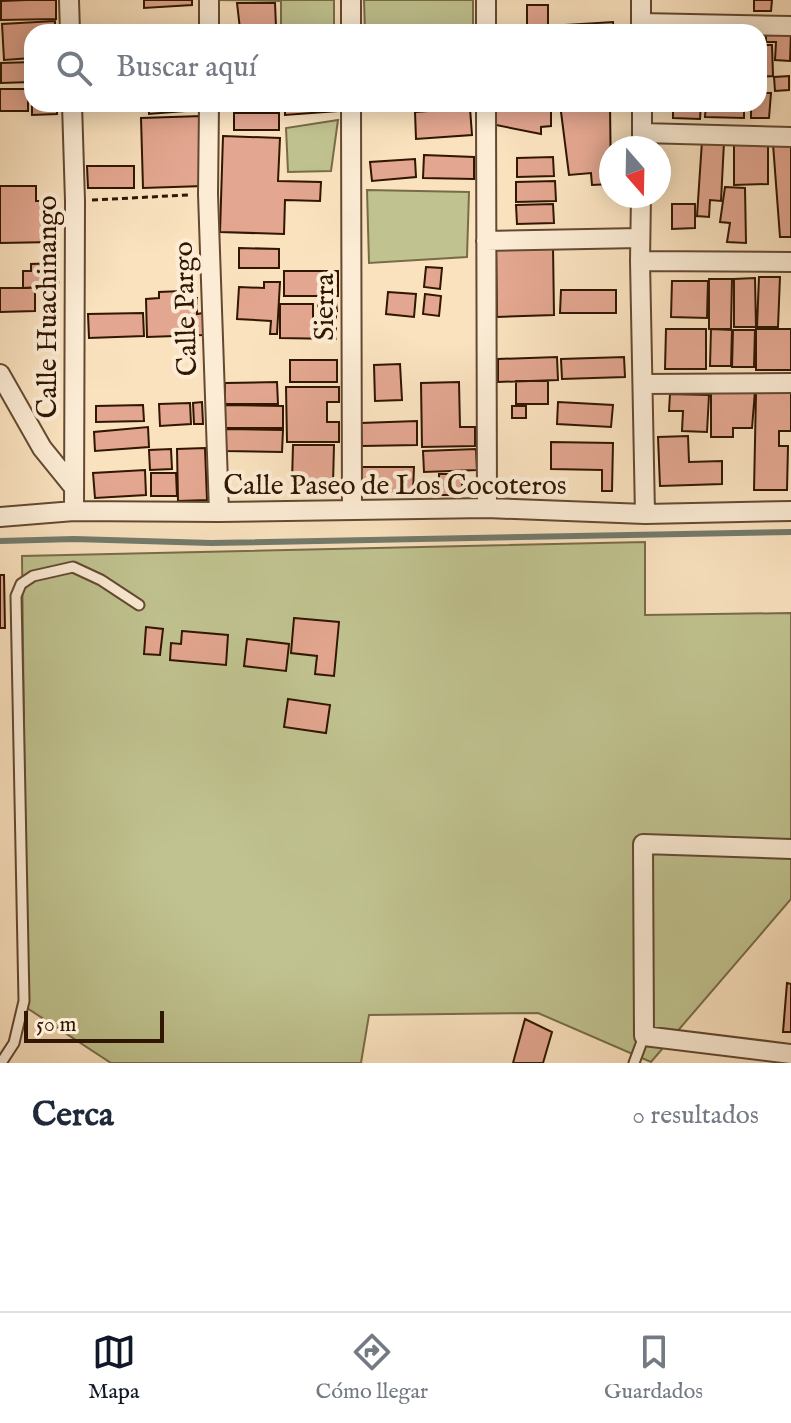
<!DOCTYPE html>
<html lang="es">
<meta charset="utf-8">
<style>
body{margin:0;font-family:"IM FELL English",serif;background:#f2f2f3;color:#1f2937}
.compass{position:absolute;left:599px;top:136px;width:72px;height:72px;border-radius:50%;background:#fff;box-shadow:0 4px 20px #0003;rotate:160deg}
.scale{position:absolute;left:24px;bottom:20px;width:140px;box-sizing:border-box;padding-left:8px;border:4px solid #311600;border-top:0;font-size:22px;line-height:28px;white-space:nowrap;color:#311600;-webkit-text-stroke:6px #fcecd5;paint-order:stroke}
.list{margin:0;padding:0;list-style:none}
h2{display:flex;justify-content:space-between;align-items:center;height:104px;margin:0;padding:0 32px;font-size:34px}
h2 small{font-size:26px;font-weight:400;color:#747a83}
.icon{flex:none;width:44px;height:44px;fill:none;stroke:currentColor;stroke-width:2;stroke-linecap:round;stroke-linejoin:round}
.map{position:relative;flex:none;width:791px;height:1063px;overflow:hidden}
.search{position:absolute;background:#fff;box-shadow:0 4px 20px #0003;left:24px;right:24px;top:24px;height:88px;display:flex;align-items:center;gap:20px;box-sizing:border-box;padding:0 28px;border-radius:24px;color:#747a83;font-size:30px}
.sheet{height:248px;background:#fff}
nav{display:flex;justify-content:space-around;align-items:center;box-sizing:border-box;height:112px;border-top:2px solid #e0e1e3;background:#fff;font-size:22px;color:#747a83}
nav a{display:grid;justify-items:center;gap:4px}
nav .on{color:#111827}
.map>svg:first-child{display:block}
.green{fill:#c0c390;stroke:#786c48;stroke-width:2}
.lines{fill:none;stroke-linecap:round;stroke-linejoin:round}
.stream{stroke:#727a6b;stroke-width:6}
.building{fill:#e3a690;stroke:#311600;stroke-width:2}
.service-casing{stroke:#634930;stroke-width:13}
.minor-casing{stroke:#634930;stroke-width:22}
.path{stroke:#311600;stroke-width:3;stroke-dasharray:6 4;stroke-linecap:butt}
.service{stroke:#fcecd5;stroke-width:9}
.minor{stroke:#fcecd5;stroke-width:18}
.labels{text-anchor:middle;stroke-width:8;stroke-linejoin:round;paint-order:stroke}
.street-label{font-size:28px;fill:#311600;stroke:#fcecd5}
</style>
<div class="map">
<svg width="791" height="1063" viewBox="0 0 791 1063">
<rect width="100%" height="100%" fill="#fae2bf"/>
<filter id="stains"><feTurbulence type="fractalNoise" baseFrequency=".0025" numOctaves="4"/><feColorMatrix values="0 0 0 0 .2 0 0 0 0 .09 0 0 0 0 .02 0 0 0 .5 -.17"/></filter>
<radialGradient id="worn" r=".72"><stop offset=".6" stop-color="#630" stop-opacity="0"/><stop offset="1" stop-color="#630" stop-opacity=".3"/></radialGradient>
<path class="green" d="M218,0H334V32H281V1Z
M364,0H473V32H365Z
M338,120L331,171L288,172L286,128Z
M367,190L469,192L467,257L369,263Z
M645,542V615L791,613V899L651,1062L538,1013L369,1015L361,1063H111L27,1008L22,556Z"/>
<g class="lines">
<path class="stream" d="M0,541L74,539L211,543L791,532"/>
</g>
<path class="building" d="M27,0H56V19L1,20V1Z
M144,0H192V5L144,8Z
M754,0H772L771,11H754Z
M237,3H275L276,27L240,29Z
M527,5H548V32H506L527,31Z
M55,21V32H32V58L4,60L2,24Z
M613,22L614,32H566V25Z
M139,28L140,32H92V31Z
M766,31L791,32L790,61L775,60L776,42H766Z
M759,38V45H772L773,76L759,77Z
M32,62V82L1,83V63Z
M789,76V90L775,91L774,77Z
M0,89H28V111H0Z
M759,93H771L769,118H751V104H759Z
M32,104H57V114L32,115Z
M149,104H197V110L149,114Z
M236,104H270V108L236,110Z
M285,104H338V111L285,115Z
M359,104H411V110H359Z
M497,104H541L549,105V110H497Z
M560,104H610L611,184L592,185L591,173L569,175Z
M673,104H701L700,119L673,118Z
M706,104H744V118L705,117Z
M470,108L472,135L416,139L415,112Z
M496,111H551V126L541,127V134L496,125Z
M234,113H279V130H234Z
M202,116L204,186L143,188L141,118Z
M223,136L280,138L278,181L321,182L320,201L285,200L284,234L220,232Z
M702,141L724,142L721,201L710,200L709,217L697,216Z
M734,144H768V184L734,185Z
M773,144H791V237H780Z
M424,155L474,157V179L423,178Z
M553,157L554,176L517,177V158Z
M415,159L416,177L372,181L370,162Z
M87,166H134V188H88Z
M555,181L556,201L516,202V182Z
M0,186H36V201H54V242L0,243Z
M725,187L745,188L746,243L727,242L730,223L720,222Z
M553,204L554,223L517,224L516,205Z
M672,204H695V228L672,229Z
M553,246L554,315L497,317L496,247Z
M239,248L279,249V268H239Z
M58,263L59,286L23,288V271H31V264Z
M426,267L442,268L440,289L424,287Z
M284,271H338V296H284Z
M759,277H780L778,327H757Z
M755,278L756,327H734V279Z
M709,279H732L731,329H709Z
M672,281H708L707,318L671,317Z
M264,282H280L277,334H270L271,321L237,319L239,287L264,288Z
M0,288H35V311L0,312Z
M561,290H616V313H560Z
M182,291L183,299L197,298V314L203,313L204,335L147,337L146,299L159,298V292Z
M388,292L416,294L414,317L386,314Z
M425,294L441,296L439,316L423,314Z
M336,302L337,311L319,313L318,304Z
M280,304H313V318H318L319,322H329V316H336V339L280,338Z
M143,313L144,336L89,338L88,314Z
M666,329H706V369H665Z
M711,329L732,330L731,366H710Z
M756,329H791V370H756Z
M733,330H755L754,367H732Z
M557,357L558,380L498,382V359Z
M624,357L625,377L562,379L561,359Z
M290,360H337V382H290Z
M400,364L402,400L375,401L374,365Z
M516,381H548V404H516Z
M277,382L278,404H225V383Z
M459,382L460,427H475V446L422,447L421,383Z
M286,387H339V402H327V422H339V442H287Z
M755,391L752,428H733V437H711V392Z
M756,393H791V431H779V446H788L787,490H754Z
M670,394L709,395L707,432L682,431L683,411H669Z
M202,402L203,424H194L193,403Z
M558,402L613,405L611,427L557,424Z
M190,403L191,424L160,426L159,404Z
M143,405L144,421L96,422V406Z
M225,405L283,406V428H225Z
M512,406H526V418H512Z
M417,421V445L362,446L361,423Z
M148,427L149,447L95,451L94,432Z
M226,429L283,430L282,452L225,451Z
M688,436L689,462L722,461V484L660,486L658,437Z
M551,442L613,443L612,491H602V470L551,469Z
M293,445H334L333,484L292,483Z
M205,448L207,500L178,501L177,449Z
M171,449L172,469L150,470L149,450Z
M476,449L477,470L424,472L423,451Z
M362,467H414L413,492H362Z
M145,470L146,495L95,498L93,473Z
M151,473H176L177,496H151Z
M439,474H462V495H439Z
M0,575H4L5,628H0Z
M294,618L339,622L334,676L315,674L317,656L291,653Z
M146,627L163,629L160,655L144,654Z
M182,631L228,635L226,665L170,660L171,643L181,644Z
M247,639L289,644L286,671L244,666Z
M288,699L330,705L326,733L284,727Z
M787,983L791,984V1032H783Z
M525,1019L552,1032L543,1063H513Z"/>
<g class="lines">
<g class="service-casing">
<path id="service" d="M1,1063L14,1043L24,1001L16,596L21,584L33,576L73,567L101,580L139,605
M634,1063L644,1036"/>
</g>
<g class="minor-casing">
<path id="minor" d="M69,0L70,32
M351,0V32
M486,0V32
M641,23L791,26
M209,32V0
M641,32V0
M72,104L75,201L74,511
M209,104L208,194L219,512
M351,104L352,510
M486,104L487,508
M642,104V148
M642,133L791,137
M641,196L640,261L645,514
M486,241L640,238
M640,261L791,262
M0,374L42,448L72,485
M644,384L791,383
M0,517L74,511L219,512L487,508L645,514L791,511
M791,849L643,844L644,1036L791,1054"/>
</g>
<path class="path" d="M92,200L188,195"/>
<use href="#service" class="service"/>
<use href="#minor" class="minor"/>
</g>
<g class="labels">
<g class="street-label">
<text transform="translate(46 307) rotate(-90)" y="10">Calle Huachinango</text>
<text transform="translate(323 307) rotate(-90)" y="10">Sierra</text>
<text transform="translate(184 309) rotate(-92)" y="10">Calle Pargo</text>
<text x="395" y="494">Calle Paseo de Los Cocoteros</text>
</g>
</g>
<rect width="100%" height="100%" filter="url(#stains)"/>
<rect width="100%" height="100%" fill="url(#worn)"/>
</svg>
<svg class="compass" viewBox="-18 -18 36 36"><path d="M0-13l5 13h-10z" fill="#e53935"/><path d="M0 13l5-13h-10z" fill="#747a83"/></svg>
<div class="scale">50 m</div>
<div class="search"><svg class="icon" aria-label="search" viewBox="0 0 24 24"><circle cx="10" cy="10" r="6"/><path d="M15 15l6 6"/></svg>Buscar aquí</div>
</div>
<section class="sheet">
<h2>Cerca<small>0 resultados</small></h2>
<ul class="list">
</ul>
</section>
<nav>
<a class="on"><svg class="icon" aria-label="map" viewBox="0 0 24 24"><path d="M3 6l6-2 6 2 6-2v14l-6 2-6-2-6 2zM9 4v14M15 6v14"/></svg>Mapa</a>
<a><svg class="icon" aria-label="directions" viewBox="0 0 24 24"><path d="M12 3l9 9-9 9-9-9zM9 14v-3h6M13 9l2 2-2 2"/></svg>Cómo llegar</a>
<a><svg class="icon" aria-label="saved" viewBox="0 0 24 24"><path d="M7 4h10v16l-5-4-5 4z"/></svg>Guardados</a>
</nav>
